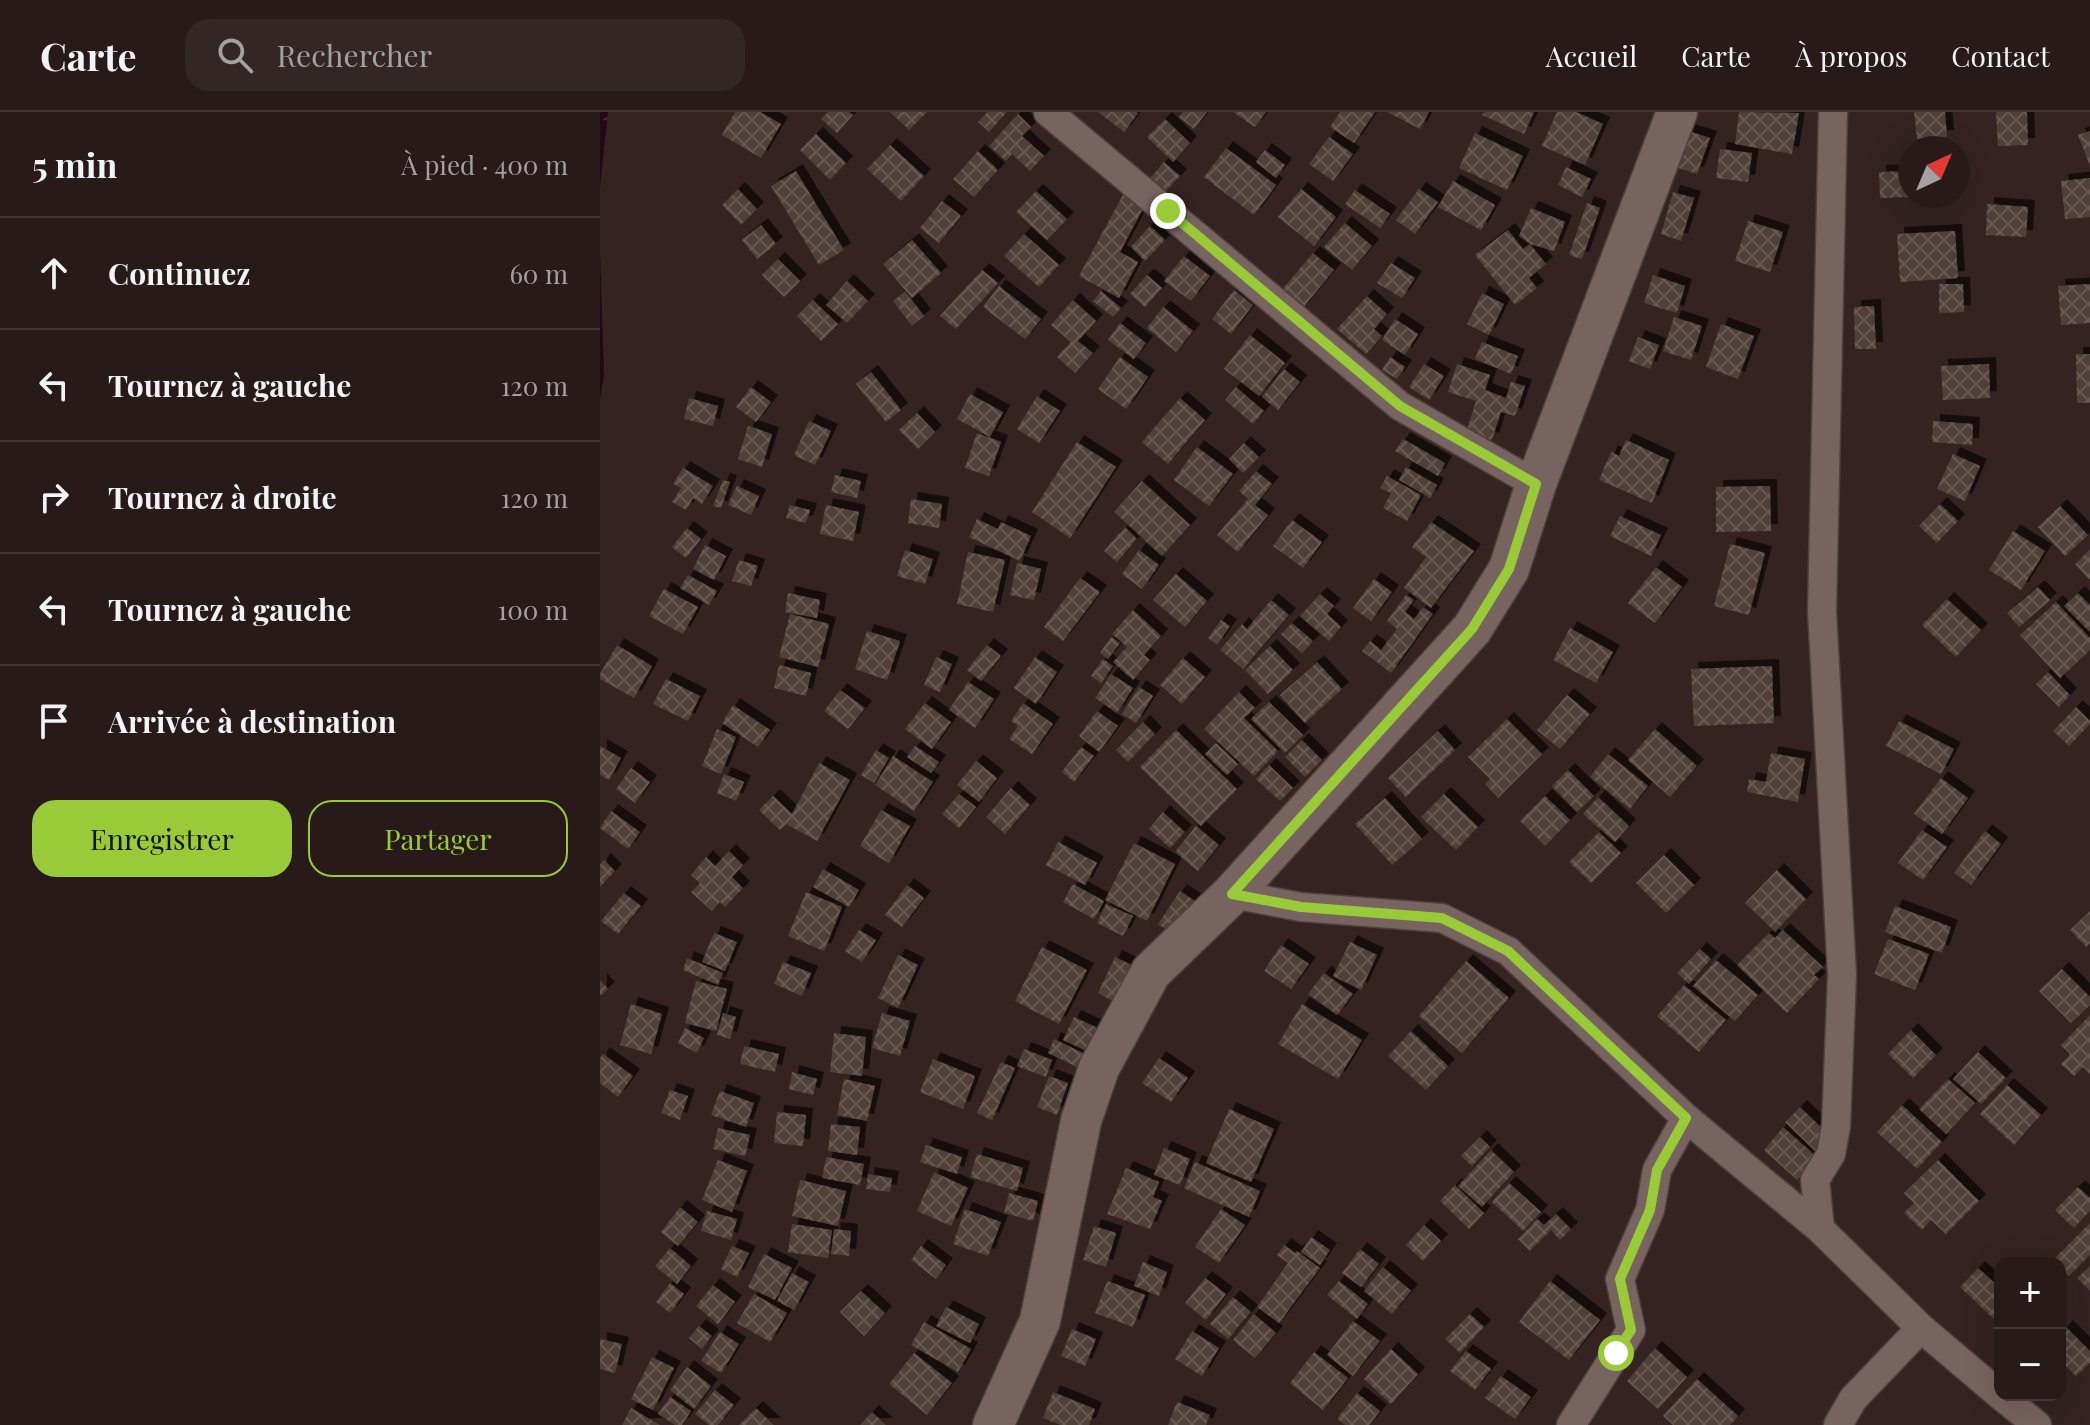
<!DOCTYPE html>
<html lang="fr">
<meta charset="utf-8">
<style>
body{margin:0;font-family:"Playfair Display",serif;background:#332725;color:#f1f3f6}
.controls{position:absolute;right:24px;bottom:24px;display:grid;overflow:hidden;border-radius:16px;box-shadow:0 8px 32px #0002}
.controls button{width:72px;height:72px;display:grid;place-items:center;padding:0;border:0;border-bottom:2px solid #433837;background:#271a18;color:#f1f3f6;font:40px sans-serif}
.compass{position:absolute;left:1298px;top:24px;width:72px;height:72px;border-radius:50%;background:#271a18;box-shadow:0 8px 32px #0002;rotate:44deg}
.stop{position:absolute;width:24px;height:24px;margin:-18px;border:6px solid #98cb37;border-radius:50%;background:#fff}
.stop.end{background:#98cb37;border-color:#fff;box-shadow:0 2px 8px #0008}
.list{margin:0;padding:0;list-style:none}
h2{display:flex;justify-content:space-between;align-items:center;height:104px;margin:0;padding:0 32px;font-size:34px}
h2 small{font-size:26px;font-weight:400;color:#a4a1a2}
.list li{display:grid;grid-template-columns:52px 1fr auto;gap:24px;align-items:center;box-sizing:border-box;height:112px;padding:0 32px;border-top:2px solid #433837}
.list b{display:block;font-size:30px;white-space:nowrap}
.list em{font-size:26px;font-style:normal;color:#a4a1a2}
.actions{display:flex;gap:16px;padding:24px 32px}
.actions a{flex:1;padding:18px 0;border:2px solid #98cb37;border-radius:24px;text-align:center;font-size:28px;color:#98cb37}
.actions .main{background:#98cb37;color:#111}
.icon{flex:none;width:44px;height:44px;fill:none;stroke:currentColor;stroke-width:2;stroke-linecap:round;stroke-linejoin:round}
.map{position:relative;flex:none;width:1490px;height:1313px;overflow:hidden}
header{display:flex;align-items:center;gap:48px;box-sizing:border-box;height:112px;padding:0 40px;background:#271a18;border-bottom:2px solid #433837}
header strong{font-size:38px}
nav{display:flex;gap:44px;margin-inline-start:auto;font-size:28px}
.search{width:560px;height:72px;background:#332725;display:flex;align-items:center;gap:20px;box-sizing:border-box;padding:0 28px;border-radius:24px;color:#a4a1a2;font-size:30px}
main{display:flex}
aside{flex:1;background:#271a18}
.map>svg:first-child{display:block}
.water{fill:url(#water-ripples)}
.building{fill:url(#building-cross-hatch);filter:url(#shadow)}
.lines{fill:none;stroke-linecap:round;stroke-linejoin:round}
.street-casing{stroke:#4d3f3c;stroke-width:31}
.secondary-casing{stroke:#4d3f3c;stroke-width:43}
.street{stroke:#77635f;stroke-width:28}
.secondary{stroke:#77635f;stroke-width:40}
.route{stroke:#98cb37;stroke-width:10}
</style>
<header>
<strong>Carte</strong>
<div class="search"><svg class="icon" aria-label="search" viewBox="0 0 24 24"><circle cx="10" cy="10" r="6"/><path d="M15 15l6 6"/></svg>Rechercher</div>
<nav><a>Accueil</a><a>Carte</a><a>À propos</a><a>Contact</a></nav>
</header>
<main>
<aside>
<h2>5 min<small>À pied · 400 m</small></h2>
<ul class="list">
<li><svg class="icon" aria-label="ahead" viewBox="0 0 24 24"><path d="M12 20V5M6 11l6-6 6 6"/></svg><div><b>Continuez</b></div><em>60 m</em></li>
<li><svg class="icon" aria-label="left" viewBox="0 0 24 24"><path d="M17 20v-9H6M10 6l-5 5 5 5"/></svg><div><b>Tournez à gauche</b></div><em>120 m</em></li>
<li><svg class="icon" aria-label="right" viewBox="0 0 24 24"><path d="M7 20v-9h11M14 6l5 5-5 5"/></svg><div><b>Tournez à droite</b></div><em>120 m</em></li>
<li><svg class="icon" aria-label="left" viewBox="0 0 24 24"><path d="M17 20v-9H6M10 6l-5 5 5 5"/></svg><div><b>Tournez à gauche</b></div><em>100 m</em></li>
<li><svg class="icon" aria-label="arrive" viewBox="0 0 24 24"><path d="M6 21V4h12l-3 4 3 4H6"/></svg><div><b>Arrivée à destination</b></div></li>
</ul>
<div class="actions"><a class="main">Enregistrer</a><a>Partager</a></div>
</aside>
<div class="map">
<svg width="1490" height="1313" viewBox="0 0 1490 1313">
<defs>
<pattern id="water-ripples" width="26" height="14" patternUnits="userSpaceOnUse" patternTransform="scale(2)"><rect width="26" height="14" fill="#250615"/><path d="M2 4q2-2 4 0t4 0M15 11q2-2 4 0t4 0" fill="none" stroke="#452a37"/></pattern>
<pattern id="building-cross-hatch" width="8" height="8" patternUnits="userSpaceOnUse" patternTransform="scale(2)"><rect width="8" height="8" fill="#4f3f37"/><path d="M0 0l8 8M0 8l8-8" fill="none" stroke="#695a54"/></pattern>
<filter id="shadow"><feDropShadow dx="7" dy="-7" stdDeviation="0" flood-color="#0009"/></filter>
</defs>
<rect width="100%" height="100%" fill="#342320"/>
<path class="water" d="M0,0H8L0,75Z
M0,137L4,264L0,287Z"/>
<path class="building" d="M135,0H160L181,12L161,46L122,23Z
M228,0H249L253,3L237,21L221,7Z
M290,0H327L309,18Z
M387,0H407L389,20L378,10Z
M498,0H536L538,1L524,20Z
M583,0H607L594,17L579,5Z
M633,0H666L655,15Z
M740,0H775L754,31L730,15Z
M787,0H829L820,17Z
M884,0H934L924,22L882,3Z
M957,0H976L1003,12L985,53L942,34Z
M1139,0L1199,1L1192,42L1135,32Z
M1314,0H1345L1347,25L1317,27Z
M1396,0H1427L1428,33L1398,34Z
M418,2L431,15L422,24L444,44L430,59L412,42L406,49L389,34Z
M565,7L590,31L573,50L547,25Z
M1085,18L1110,26L1097,62L1072,54Z
M1490,19V54L1478,23Z
M875,21L923,44L907,78L859,56Z
M216,22L246,51L230,68L200,38Z
M729,25L753,42L733,69L709,52Z
M290,33L324,64L301,89L267,57Z
M626,36L676,73L654,103L604,65Z
M1120,37L1152,41L1148,70L1116,66Z
M665,38L685,53L676,66L656,50Z
M378,39L398,58L374,85L353,67Z
M564,50L580,64L565,80L550,66Z
M966,55L991,67L982,85L958,73Z
M196,59L244,138L219,153L171,74Z
M1310,59V85L1280,86L1279,60Z
M1490,66V105L1465,107L1461,69Z
M853,69L895,93L881,118L838,95Z
M138,77L157,97L141,113L122,93Z
M701,77L736,105L714,134L678,105Z
M819,77L838,90L815,122L796,108Z
M755,78L790,102L780,116L745,92Z
M436,79L467,107L447,128L416,100Z
M525,79L546,91L520,140L538,150L519,186L479,164Z
M1073,80L1094,86L1081,129L1061,122Z
M342,89L361,104L339,131L320,116Z
M987,91L1000,96L982,147L969,143Z
M1387,92L1428,95L1426,125L1386,123Z
M931,96L965,110L954,139L930,132L919,124Z
M1148,109L1183,120L1170,160L1135,149Z
M745,111L772,134L752,158L724,135Z
M161,113L176,132L157,147L142,128Z
M550,114L565,128L545,149L531,135Z
M908,118L923,137L930,132L946,152L929,166L937,176L915,193L875,143Z
M1355,119L1358,166L1300,170L1297,122Z
M424,122L459,153L439,175L404,144Z
M312,128L341,161L312,186L283,152Z
M713,141L734,158L701,198L680,180Z
M584,144L610,164L591,189L564,169Z
M178,147L200,169L184,185L162,163Z
M791,151L815,166L802,186L777,171Z
M382,158L398,171L356,217L340,204Z
M547,163L562,176L545,195L530,182Z
M1053,163L1085,174L1077,201L1044,191Z
M247,169L268,189L247,211L226,193Z
M1339,172H1363L1364,200L1339,201Z
M1490,172V211L1461,213L1458,174Z
M399,174L441,207L425,227L383,195Z
M634,178L653,193L631,222L612,207Z
M305,179L324,204L312,214L293,189Z
M501,179L521,196L513,205L493,189Z
M882,181L904,192L889,223L867,212Z
M767,184L787,202L774,217L782,224L766,242L737,217Z
M213,188L238,212L221,229L197,204Z
M473,188L496,209L478,229L493,241L475,261L457,245L471,230L451,213Z
M1274,194L1276,237H1255L1254,195Z
M563,195L593,219L576,240L547,216Z
M1074,205L1102,214L1091,248L1063,239Z
M795,207L818,222L805,243L782,228Z
M520,211L546,231L534,247L508,228Z
M1121,212L1154,224L1138,267L1106,255Z
M650,223L685,251L659,284L624,257Z
M1038,225L1059,233L1050,257L1029,249Z
M882,230L918,244L911,262L875,247Z
M1476,242H1490V291H1477Z
M520,245L548,265L526,297L498,277Z
M790,245L805,255L797,267L782,258Z
M824,252L844,264L829,288L809,275Z
M857,252L890,263L885,278L906,286L911,270L925,274L915,304L901,300L892,328L866,320L876,289L848,280Z
M1389,252L1390,286L1343,288L1341,254Z
M684,257L700,270L678,298L662,285Z
M271,260L301,298L286,310L256,272Z
M151,275L171,290L156,310L136,295Z
M636,275L664,299L653,312L625,288Z
M370,282L403,300L390,325L357,307Z
M437,284L460,299L439,331L417,317Z
M89,286L118,294L113,314L84,307Z
M580,286L605,308L568,352L542,330Z
M317,301L335,320L318,337L299,318Z
M209,309L231,319L215,353L194,343Z
M1333,309L1373,312L1372,333L1332,330Z
M148,314L172,322L162,355L138,347Z
M377,321L401,330L389,364L365,356Z
M803,327L845,351L838,364L795,339Z
M1026,328L1069,348L1052,391L999,368L1011,340L1019,344Z
M477,330L516,355L470,426L432,400Z
M644,331L659,345L643,361L629,347Z
M597,335L633,362L609,394L574,368Z
M1353,342L1380,354L1365,389L1337,377Z
M806,355L837,373L830,386L799,368Z
M83,356L113,374L102,392L93,386L86,398L72,390L81,376L73,372Z
M656,359L672,372L655,393L668,403L638,440L617,423L648,387L639,379Z
M235,363L261,369L257,386L231,380Z
M787,364L821,383L807,409L783,396L791,381L780,376Z
M123,368L130,370L121,396L113,394Z
M542,369L590,413L562,444L514,400Z
M137,374L159,384L151,403L128,393Z
M1170,374L1171,419L1116,420V375Z
M311,387L342,392L339,416L308,411Z
M1340,392L1358,409L1337,431L1319,414Z
M190,393L210,398L206,411L186,406Z
M226,393L259,400L253,429L220,422Z
M1460,394L1488,423L1465,444L1438,415Z
M1020,404L1061,423L1051,444L1010,424Z
M377,407L398,417L401,410L431,424L420,449L369,425Z
M692,408L722,430L703,456L673,434Z
M831,410L874,439L831,496L804,476L826,445L812,435Z
M525,415L537,427L517,450L504,439Z
M87,416L101,427L86,446L72,435Z
M1413,419L1445,439L1421,478L1389,458Z
M1130,432L1165,441L1149,503L1114,494Z
M105,433L126,444L114,468L93,457Z
M1490,437V468L1475,452Z
M305,438L333,447L325,472L297,464Z
M539,438L559,453L542,477L522,462Z
M368,440L405,448L393,500L357,492Z
M139,448L158,454L151,474L132,469Z
M417,451L441,457L434,488L410,483Z
M1056,455L1082,475L1055,511L1028,491Z
M576,462L607,489L585,515L553,488Z
M88,463L117,479L109,493L80,476Z
M480,466L500,480L463,529L444,515Z
M774,467L792,480L771,509L753,496Z
M1438,475L1450,488L1419,515L1407,501Z
M64,477L98,495L83,522L49,504Z
M188,481L220,488L217,506L185,500Z
M1478,481L1490,493V520L1464,494Z
M720,482L734,494L727,502L741,515L729,529L700,504Z
M806,483L814,488L805,500L814,507L823,495L833,502L791,561L762,539L770,529L781,538L797,517L787,509Z
M1347,487L1381,518L1356,545L1322,513Z
M671,488L689,503L643,557L620,538L642,512L647,517Z
M1456,490L1490,526V538L1460,566L1420,523Z
M533,498L561,524L544,543L550,548L533,568L513,550L527,535L512,522Z
M190,502L229,512L218,555L179,545Z
M621,508L630,514L617,533L608,526Z
M692,511L713,529L702,541L681,522Z
M970,516L1013,540L996,571L953,548Z
M267,519L300,529L287,568L255,557Z
M511,525L520,531L508,547L500,541Z
M17,533L52,554L34,586L0,567V562Z
M387,533L401,544L381,569L367,558Z
M670,534L693,558L668,582L645,558Z
M336,545L352,552L340,580L324,573Z
M435,545L457,560L436,592L414,576Z
M583,546L605,565L582,592L560,573Z
M503,547L513,554L501,571L491,564Z
M717,550L742,577L705,611L680,583Z
M179,553L211,561L206,584L174,576Z
M1172,554L1174,611L1094,614L1091,557Z
M1448,560L1470,583L1459,595L1436,572Z
M511,562L533,576L517,601L495,586Z
M66,567L100,584L88,609L53,592Z
M368,570L394,587L375,616L349,598Z
M539,575L553,584L536,611L522,602Z
M240,578L265,596L248,617L224,599Z
M639,580L655,596L644,606L678,639L654,664L604,617Z
M967,583L990,602L960,637L937,618Z
M669,590L703,623L685,641L651,607Z
M325,591L351,610L332,637L305,617Z
M423,591L453,612L432,642L409,627L418,614L411,609Z
M133,593L170,618L158,635L122,611Z
M1476,595L1490,609V612L1469,634L1453,619Z
M497,599L518,614L499,640L479,624Z
M907,607L942,642L898,686L885,672L890,667L868,645Z
M1299,609L1354,637L1341,662L1286,634Z
M543,610L555,622L528,650L516,638Z
M117,617L136,625L121,662L102,654Z
M1055,617L1097,654L1070,685L1028,648Z
M576,618L637,677L601,714L540,655Z
M838,619L855,638L806,685L788,666Z
M702,628L722,648L705,665L685,645Z
M616,631L638,652L627,663L605,642Z
M0,634L21,646L9,668L0,663Z
M315,634L339,650L331,661L307,645Z
M481,635L494,644L474,670L462,660Z
M276,638L289,646L274,671L261,663Z
M1171,641L1205,647L1198,690L1147,680L1149,667L1166,670Z
M1008,642L1048,674L1030,697L990,665Z
M293,644L333,670L314,699L275,673Z
M376,649L397,666L379,690L357,673Z
M219,651L250,668L217,729L186,712L180,718L159,698L173,684L192,702Z
M669,653L693,676L680,689L656,667Z
M31,656L50,670L35,691L16,677Z
M968,658L994,684L977,700L952,674Z
M124,662L144,670L136,689L117,681Z
M1341,666L1368,686L1342,722L1314,702Z
M411,676L430,693L405,722L386,705Z
M359,682L376,695L359,716L342,702Z
M844,682L878,715L856,738L821,705Z
M945,684L970,708L945,734L920,709Z
M998,685L1029,714L1015,730L983,702Z
M785,686L822,727L792,753L755,712Z
M281,698L310,714L289,751L260,734Z
M11,699L40,720L28,737L0,716Z
M563,700L585,720L570,736L549,717Z
M596,714L619,733L598,759L575,740Z
M1322,718L1347,735L1323,768L1298,751Z
M1385,719L1401,732L1371,773L1354,761Z
M999,720L1021,741L991,771L969,750Z
M458,730L497,751L485,773L446,753Z
M534,731L575,752L547,809L505,788Z
M129,739L143,753L132,765L143,776L125,795L120,790L112,799L91,780L100,771L91,763L106,745L115,754Z
M1064,743L1094,773L1066,801L1036,771Z
M4,748L15,759L0,775V753Z
M223,757L259,778L249,795L213,775Z
M1177,758L1206,787L1175,820L1145,791Z
M473,772L504,789L494,807L463,790Z
M307,773L324,786L302,815L285,803Z
M580,779L598,791L575,824L558,812Z
M206,780L242,795L224,839L188,824Z
M24,781L41,794L18,822L1,809Z
M506,792L533,804L523,824L497,811Z
M1295,794L1351,815L1342,841L1285,820Z
M1490,799V831L1486,835L1470,818Z
M259,818L276,828L262,850L245,839Z
M1183,818L1223,855L1214,863L1219,867L1187,901L1137,853L1169,821L1175,826Z
M114,821L137,830L125,859L102,850Z
M1288,827L1329,842L1315,878L1274,862Z
M750,830L777,843L761,878L733,864Z
M681,833L709,852L691,877L664,859Z
M442,835L487,858L459,912L415,889Z
M1100,837L1111,847L1089,872L1077,861Z
M298,843L318,853L298,896L278,886Z
M515,845L534,854L516,891L498,881Z
M87,846L123,861L118,873L83,858Z
M1116,848L1158,883L1135,909L1093,874Z
M866,849L909,886L862,941L819,904Z
M183,850L211,861L202,884L174,872Z
M1462,857L1490,885V893L1471,911L1439,879Z
M724,861L753,882L737,903L708,882Z
M0,868L8,877L0,884Z
M96,869L127,877L116,919L85,911Z
M1084,873L1126,908L1099,940L1057,904Z
M31,892L62,902L51,942L20,933Z
M702,892L762,928L738,967L678,932Z
M123,901L136,905L130,927L117,923Z
M282,901L310,909L300,944L272,936Z
M1490,903V962L1483,955L1474,964L1461,952L1470,942L1461,933Z
M474,905L500,917L489,940L463,928Z
M85,916L104,926L97,941L78,931Z
M1311,918L1336,943L1313,966L1288,942Z
M811,919L848,954L826,978L788,944Z
M234,921L266,925L262,964L230,960Z
M454,927L485,942L479,956L448,941Z
M144,934L179,942L175,960L140,952Z
M424,937L452,948L446,965L417,954Z
M1378,940L1406,966L1381,992L1353,967Z
M3,942L33,964L18,985L0,971V946Z
M559,946L588,966L571,990L542,971Z
M333,947L375,964L363,997L320,980Z
M401,950L415,956L392,1008L377,1001Z
M192,960L217,967L213,983L189,977Z
M449,964L468,971L457,1003L437,995Z
M244,967L275,974L267,1009L237,1003Z
M1348,967L1375,991L1346,1022L1319,997Z
M1407,973L1441,1003L1414,1033L1380,1002Z
M70,978L88,984L80,1008L61,1001Z
M120,979L154,991L146,1015L111,1003Z
M1302,993L1342,1030L1317,1057L1277,1020Z
M1200,995L1230,1024L1215,1039L1185,1010Z
M629,997L674,1017L651,1070L606,1051Z
M177,1000L206,1003L203,1034L174,1031Z
M231,1012L260,1015L257,1043L228,1039Z
M1183,1015L1218,1046L1197,1068L1164,1038Z
M118,1016L150,1023L145,1044L113,1037Z
M880,1025L890,1035L872,1054L861,1044Z
M326,1033L362,1045L357,1062L320,1050Z
M564,1036L590,1047L580,1073L554,1063Z
M891,1038L914,1060L882,1095L858,1074Z
M377,1042L423,1056L417,1079L370,1065Z
M226,1045L264,1052L260,1073L222,1066Z
M118,1048L147,1059L132,1100L102,1088Z
M1338,1048L1379,1089L1346,1122L1331,1108L1322,1118L1304,1101L1314,1091L1304,1081Z
M595,1050L660,1079L649,1105L584,1076Z
M526,1056L559,1070L553,1085L562,1089L550,1117L507,1102Z
M334,1060L368,1076L351,1114L317,1099Z
M268,1062L292,1066L290,1080L266,1077Z
M200,1068L246,1079L238,1114L192,1104Z
M909,1071L941,1100L923,1119L892,1090Z
M855,1073L884,1101L869,1117L840,1089Z
M1478,1075L1490,1086V1099L1474,1116L1455,1098Z
M409,1081L438,1089L433,1109L404,1101Z
M80,1095L98,1110L78,1134L61,1120Z
M365,1097L401,1110L388,1144L353,1132Z
M621,1097L645,1113L619,1151L595,1135Z
M107,1099L137,1107L131,1128L101,1119Z
M956,1102L971,1117L960,1128L951,1118L930,1139L918,1127L937,1107L944,1113Z
M1490,1111V1143L1469,1164L1460,1155V1151L1453,1148Z
M192,1112L232,1118L228,1146L188,1140Z
M824,1113L841,1129L823,1149L806,1133Z
M494,1114L516,1121L506,1155L483,1148Z
M234,1117L251,1119L249,1144L231,1142Z
M711,1125L730,1138L720,1153L701,1140Z
M684,1133L695,1141L697,1139L720,1156L679,1211L657,1195L688,1151L677,1143Z
M132,1134L149,1141L137,1165L121,1157Z
M321,1134L346,1153L336,1167L311,1148Z
M70,1136L91,1154L77,1172L55,1154Z
M760,1137L779,1152L761,1175L742,1161Z
M164,1142L192,1156L175,1188L148,1175Z
M543,1150L567,1160L559,1184L534,1174Z
M1490,1154V1179L1477,1166Z
M783,1155L811,1179L792,1202L764,1179Z
M1378,1156L1400,1176V1205L1396,1209L1360,1175Z
M192,1161L209,1170L194,1198L177,1189Z
M605,1166L626,1182L606,1208L585,1191Z
M507,1169L545,1183L533,1215L495,1201Z
M739,1169L768,1192L757,1207L727,1183Z
M950,1169L1000,1208L969,1248L919,1210Z
M70,1171L84,1182L70,1201L56,1190Z
M113,1173L135,1190L118,1212L96,1194Z
M261,1179L285,1201L264,1224L240,1200Z
M154,1182L187,1201L170,1230L137,1211Z
M633,1185L651,1200L628,1227L610,1212Z
M346,1195L379,1212L370,1231L336,1214Z
M654,1202L676,1221L655,1246L633,1228Z
M870,1202L884,1215L860,1241L845,1227Z
M753,1209L780,1229L753,1264L727,1243Z
M324,1210L371,1237L358,1260L311,1233Z
M99,1214L112,1224L102,1237L89,1226Z
M1466,1215L1490,1239V1251L1476,1264L1460,1249V1222Z
M472,1217L496,1227L485,1254L461,1244Z
M592,1219L619,1236L602,1264L575,1247Z
M120,1220L139,1232L121,1261L101,1249Z
M0,1227L22,1232L15,1261L0,1257Z
M1055,1236L1087,1265L1058,1297L1027,1269Z
M791,1237L818,1262L791,1292L764,1267Z
M866,1239L891,1257L875,1278L850,1259Z
M714,1240L748,1266L723,1298L690,1271Z
M314,1241L352,1271L327,1303L289,1272Z
M52,1245L74,1256L53,1298L31,1287Z
M87,1255L111,1274L94,1297L70,1278Z
M901,1264L931,1285L915,1307L885,1286Z
M1097,1267L1138,1304L1130,1313H1073L1063,1304Z
M115,1278L134,1293L118,1313H109L95,1302Z
M453,1280L495,1297L489,1313H460L443,1306Z
M757,1281L780,1299L769,1313H745L737,1307Z
M70,1285L91,1299L82,1313H75L58,1302Z
M577,1290L610,1303L606,1313H568Z
M31,1296L60,1313H22Z
M156,1296L174,1313H139Z
M272,1300L286,1313H260Z"/>
<g class="lines">
<g class="street-casing">
<path id="street" d="M448,0L800,294L936,372
M632,782L701,795L842,806L908,839L1086,1006L1220,1117L1321,1216L1400,1283
M1220,1117L1215,1068L1231,1042L1236,1014L1242,863L1222,499L1233,0
M1400,1283L1437,1313
M971,1313L1031,1218L1020,1167L1050,1098L1057,1058L1086,1006
M1238,1313L1253,1287L1321,1216"/>
</g>
<g class="secondary-casing">
<path id="secondary" d="M393,1313L440,1209L481,1009L499,956L551,860L632,782L872,517L909,457L936,372L1077,0"/>
</g>
<use href="#street" class="street"/>
<use href="#secondary" class="secondary"/>
</g>
<g class="lines">
<path class="route" d="M568,99L800,294L936,372L909,457L872,517L632,782L701,795L842,806L908,839L1086,1006L1057,1058L1050,1098L1020,1167L1031,1218L1016,1241"/>
</g>
</svg>
<div class="controls">
<button>+</button>
<button>−</button>
</div>
<svg class="compass" viewBox="-18 -18 36 36"><path d="M0-13l5 13h-10z" fill="#e53935"/><path d="M0 13l5-13h-10z" fill="#a4a1a2"/></svg>
<div class="stop" style="left:1016px;top:1241px"></div>
<div class="stop end" style="left:568px;top:99px"></div>
</div>
</main>
